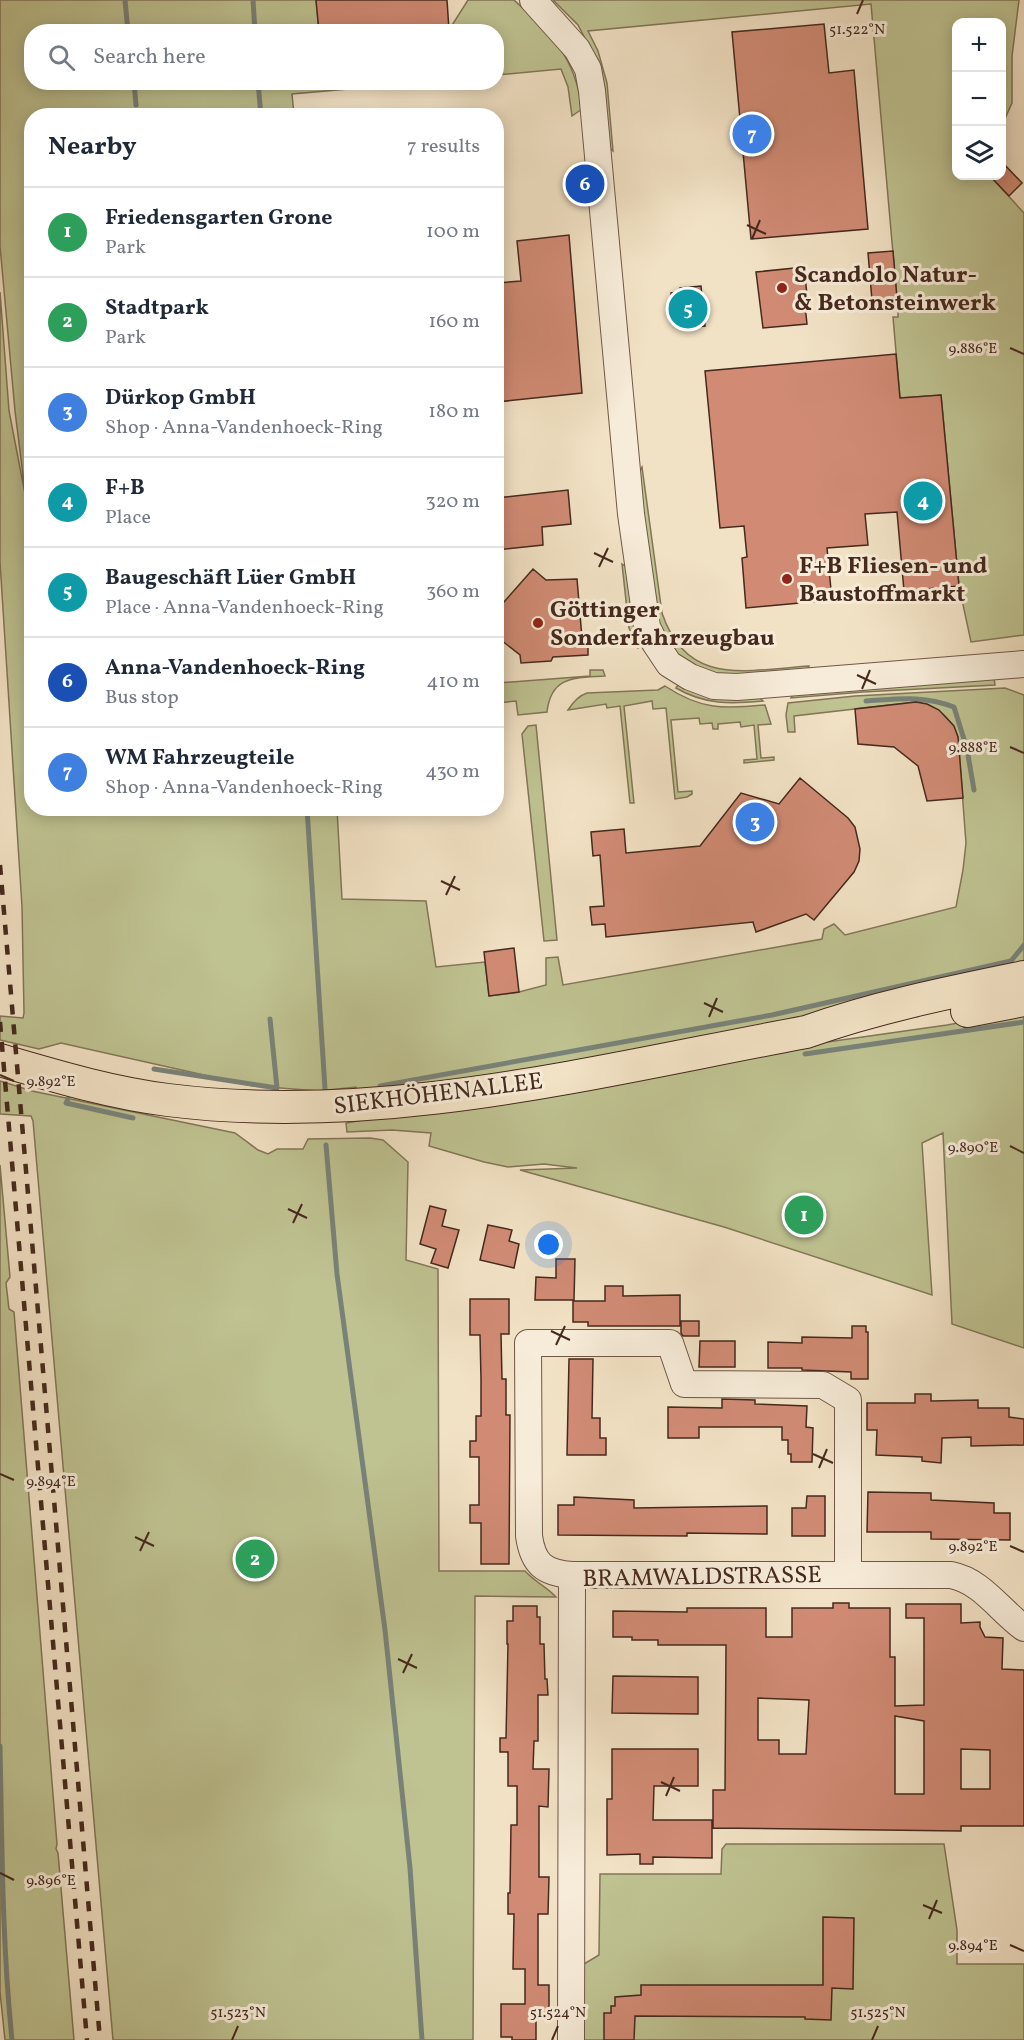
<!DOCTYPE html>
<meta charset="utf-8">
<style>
body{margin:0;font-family:Vollkorn,serif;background:#f2f2f3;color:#1f2937}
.controls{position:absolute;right:18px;top:18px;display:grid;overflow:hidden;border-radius:12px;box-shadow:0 3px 15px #0003}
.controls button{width:54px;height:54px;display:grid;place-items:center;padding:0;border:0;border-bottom:2px solid #e0e1e3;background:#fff;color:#1f2937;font:30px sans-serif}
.you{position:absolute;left:549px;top:1245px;width:21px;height:21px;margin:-15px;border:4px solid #fff;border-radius:50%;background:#1a73e8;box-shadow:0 0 0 9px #1a73e833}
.badge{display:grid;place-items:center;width:39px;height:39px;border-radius:50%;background:#8f2418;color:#fff;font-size:20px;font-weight:700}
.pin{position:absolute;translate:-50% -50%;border:3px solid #fff;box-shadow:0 2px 6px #0006}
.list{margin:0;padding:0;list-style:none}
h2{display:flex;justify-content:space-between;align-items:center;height:78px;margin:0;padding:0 24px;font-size:26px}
h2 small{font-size:20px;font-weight:400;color:#747a83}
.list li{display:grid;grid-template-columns:39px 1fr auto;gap:18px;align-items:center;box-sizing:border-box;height:90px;padding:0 24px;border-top:2px solid #e0e1e3}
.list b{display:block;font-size:22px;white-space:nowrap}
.list p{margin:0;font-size:20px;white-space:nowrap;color:#747a83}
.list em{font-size:20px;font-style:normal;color:#747a83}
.icon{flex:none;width:33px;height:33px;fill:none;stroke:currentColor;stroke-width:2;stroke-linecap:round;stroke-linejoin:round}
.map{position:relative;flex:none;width:1024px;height:2040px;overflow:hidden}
.search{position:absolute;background:#fff;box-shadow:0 3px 15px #0003;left:24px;top:24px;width:480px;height:66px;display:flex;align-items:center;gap:15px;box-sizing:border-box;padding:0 21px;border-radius:24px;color:#747a83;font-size:22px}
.panel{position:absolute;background:#fff;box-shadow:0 3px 15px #0003;left:24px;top:108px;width:480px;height:708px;border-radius:24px}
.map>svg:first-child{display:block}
.green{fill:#bfc291;stroke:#827657;stroke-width:1.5}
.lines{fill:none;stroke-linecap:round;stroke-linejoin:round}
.stream{stroke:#798278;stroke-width:5}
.building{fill:#d18b75;stroke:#45291d;stroke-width:1.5;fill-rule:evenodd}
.minor-casing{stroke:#705747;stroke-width:28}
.major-casing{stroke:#45291d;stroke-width:34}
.minor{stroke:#f7ecd9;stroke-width:26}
.major{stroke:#f2e2c5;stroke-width:32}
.rail{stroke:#45291d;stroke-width:4.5;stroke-dasharray:10 10;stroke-linecap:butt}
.ticks{fill:none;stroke:#45291d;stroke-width:2}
.poi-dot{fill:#8f2418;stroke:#f7ecd9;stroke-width:2}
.labels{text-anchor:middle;stroke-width:6;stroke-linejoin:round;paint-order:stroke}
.poi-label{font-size:24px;font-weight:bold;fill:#45291d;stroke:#f7ecd9;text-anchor:start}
.street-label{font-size:24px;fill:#45291d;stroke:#f7ecd9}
.ticks-label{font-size:15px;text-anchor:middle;fill:#45291d;stroke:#f7ecd9;stroke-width:6;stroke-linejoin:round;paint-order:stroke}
</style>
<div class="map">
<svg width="1024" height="2040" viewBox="0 0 1024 2040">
<rect width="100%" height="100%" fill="#f2e2c5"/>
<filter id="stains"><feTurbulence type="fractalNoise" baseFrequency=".00333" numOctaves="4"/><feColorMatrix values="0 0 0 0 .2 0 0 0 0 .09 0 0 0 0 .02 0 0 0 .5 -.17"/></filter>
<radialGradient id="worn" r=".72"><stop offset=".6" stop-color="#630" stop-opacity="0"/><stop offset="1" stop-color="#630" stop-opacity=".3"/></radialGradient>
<path class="green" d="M0,0H316L319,31L32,32V82L416,83L292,94L294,115L32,116V808L337,809L342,899L426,901L436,967L485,962L489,996L519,992L546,985V958L558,957L563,985L822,939L824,929L834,924L845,935L956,907L963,870L966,843L958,737C950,716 937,706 916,702L794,716L795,732H788L786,715L788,703L855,696L1005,688L1024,695V971L744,1035L358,1097L356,1087L319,1091L253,1086L61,1043L39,1049L0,1040V1016L23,1018L24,1013L22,907L0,562V292L9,411L26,499L15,411L0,246Z
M468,0H514C551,34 575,56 582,109L572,116L568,87L561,69L497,75L496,32H436L449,30Z
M553,0H1019L1012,56V103L1002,125V22H956V176H990L1024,213V635L971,642L959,586L941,395L900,398L893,317H898V310L871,4L588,31L598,51L607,83L613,151L606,145L591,50L578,25Z
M642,467L662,613C687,688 747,670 809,666L807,672L739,676L710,673L685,661L676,652L667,641L656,617L636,478Z
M622,564L628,568L643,645L638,648L629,628Z
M590,670H603L605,676C576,678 551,675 547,712L518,715L516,701L497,703V683L590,676Z
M994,678L995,685L863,692L791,698L794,692Z
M678,685L758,696L763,701C731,704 705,705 676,688Z
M665,686C701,710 724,709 765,705L771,724L758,725L761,758L774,757V760L744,763V760L757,759L754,725L741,727L740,722L718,724V729H713L712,723L700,724L699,718L671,720L678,792L692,791V794L687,797L675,799L666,708L653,709L652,701L624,706L634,803H630L620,706L607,708L606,704L568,710C573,702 578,696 587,693L658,690Z
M536,725L557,940L544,941L522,734L528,726Z
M1024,1011V1348L952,1324L943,1133L922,1143L932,1295L724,1227L520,1170L577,1168L544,1164L508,1167L484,1162L429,1146L431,1133L392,1130L347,1132L346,1123L785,1048L947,1025Z
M0,1081L32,1091L235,1133L258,1150L268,1154L277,1149H303L308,1139L370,1138L383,1140L408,1162L406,1260L438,1269L439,1571H525C535,1582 547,1587 556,1597L475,1596L473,2040H113L33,1121L31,1116L0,1114Z
M0,1165L10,1277L6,1283L9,1309L14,1312L57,1844L56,1849L58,1853L74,2040H5L0,1992Z
M726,1844H944L957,1930V1964H1024V2040H584V1964L599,1955L600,1874H721L722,1849Z"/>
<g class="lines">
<path class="stream" d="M125,0L128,32
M253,0L255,32
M134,82L136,105
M258,82L261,116
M866,701C899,699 922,695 954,707L967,749L974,790
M307,808L325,1089
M805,1054L1024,1022
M154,1069L277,1088L270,1019
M380,1086L772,1015L1011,961L1024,945
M68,1099L66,1103L133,1118
M326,1145L337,1274L385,1630L410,1868L422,2040
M0,1746C2,1844 2,1942 12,2040"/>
</g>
<path class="building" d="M316,0H447L449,30L319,32Z
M824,24L829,73L854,70L868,229L751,239L732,32Z
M1002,162L1022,183L1009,196L990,176H1002Z
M569,235L582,393L497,402L496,283L521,281L517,241Z
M893,251L898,310L873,312L868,253Z
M804,267L808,304L805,305L807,324L763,328L756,272Z
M701,286L705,326L683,328V324L674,325L671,293L680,292V288Z
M896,354L900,398L941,395L959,586L904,591L897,512L865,514L868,545L827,548L832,600L746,608L742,558L747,557L744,526L720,528L705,371Z
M568,490L571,524L542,527L543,545L496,550V498Z
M533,569L546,580L577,579L582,638H588V655L553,657L551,661L521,663L520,655L496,636V611Z
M916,702L927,704L939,710L954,726L958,737L963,798L927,801L918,766L894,747L858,744L855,709Z
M800,778L848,818L855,827L860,849L859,861L854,872L814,920L806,914L756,932L753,922L606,937L605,924L592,925L590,907L604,906L600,855L593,856L591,832L624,829L626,853L700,846L741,793L779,804Z
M514,948L519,992L489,996L484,952Z
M430,1206L446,1210L442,1226L459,1230L448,1268L431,1263L436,1249L420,1244Z
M488,1225L512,1230L509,1241L519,1244L514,1268L480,1260Z
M556,1259H575L574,1300H535L536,1277L556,1278Z
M605,1286H623V1296L680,1295V1326H588V1322H573V1301H605Z
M470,1299H509V1334H501L502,1379H506V1415H510L509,1564H481V1523H470V1505H479V1457H470V1441H476V1416H481V1379L480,1335H470Z
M681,1321H699V1336H683L681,1333Z
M852,1326H866V1332H868V1379H851V1372L802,1370V1368H768V1342L802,1343V1337L852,1338Z
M700,1341H735V1367H699Z
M569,1359H593L592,1418H600V1438H606V1455H567Z
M915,1394H931V1401L978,1400V1408H1009V1417L1024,1419V1445L971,1446V1437L942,1438L941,1463L922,1461V1457L876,1455L877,1430H867V1403H915Z
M722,1399L755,1400V1404L807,1406L806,1427L813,1428L812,1462H791V1454H788V1440H782V1427H699V1438H668V1407L722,1408Z
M868,1492L931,1493V1500L994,1503V1513H1010V1540L931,1539V1532H867Z
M807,1496H825V1536H792V1508H806Z
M574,1497L634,1500V1508L767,1506V1534L687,1533V1536L558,1535V1505H574Z
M833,1603H849V1608H890V1657H895V1706L924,1705V1618H906V1604H961V1623L980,1622V1627L985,1637L1003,1638L1002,1669L1024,1670V1826H961V1831L713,1828V1790H725L726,1645H658V1640H632V1637H613V1611L687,1612V1608H766V1637H792V1608H833ZM758,1698L809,1700L806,1754H779V1740H758ZM895,1716L924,1721V1794H895ZM961,1749L990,1750V1789H961Z
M513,1606H537V1617H540V1644H544L545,1679H547L548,1695H538V1741H534L533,1769H549L548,1807L539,1806V1877H549L548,1914H538V1985H549V2017L536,2018V2040H512V2037H501V2004H525V1969H513L514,1914H508V1893H510L511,1825H517V1786H508V1752H500V1738H506L508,1644H507V1621H513Z
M613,1676L698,1677V1714L612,1713Z
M612,1749H698V1786H654L653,1820H712V1858L653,1857V1864H640V1854L607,1855V1799H612Z
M823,1917L854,1918L853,1989L832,1988L831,2020L805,2019V2017L635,2016L634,2040H604V2013H611V2006H615V1997L641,1995V1985H823Z"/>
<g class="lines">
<g class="minor-casing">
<path id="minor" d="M533,0L577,49L588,69L592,91L631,514L647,627L655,643L669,664L690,677L714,686L737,687L1024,664
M848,1574V1400L823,1385L684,1384L670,1343H528L529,1536C533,1564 544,1573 572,1575H951C982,1581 1000,1611 1024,1628
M571,2040L572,1575"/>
</g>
<g class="major-casing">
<path id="major" d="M967,1011L1024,1000
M0,1060C55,1076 111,1093 168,1100C382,1127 596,1071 806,1032C876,1007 951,992 1024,977"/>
</g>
<use href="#minor" class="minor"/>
<use href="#major" class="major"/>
<path class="rail" d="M0,865L100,2040
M0,1022L87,2040"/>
</g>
<path class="ticks" d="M857,14L863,0M747,225L766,234M752,239L760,220M1010,348L1024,354M594,553L613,562M599,567L608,548M857,675L876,684M862,689L870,670M1010,747L1024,753M441,881L460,890M446,895L455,876M704,1003L723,1012M709,1017L717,998M0,1075L14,1081M1010,1146L1024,1153M288,1209L307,1218M293,1223L302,1204M551,1331L570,1340M556,1345L565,1326M813,1454L833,1463M819,1468L827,1449M0,1474L14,1480M135,1537L154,1546M1010,1546L1024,1552M140,1551L149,1532M398,1659L417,1668M403,1673L412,1654M661,1782L680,1791M666,1796L674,1777M0,1873L14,1880M923,1905L942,1913M929,1919L937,1900M1010,1945L1024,1951M232,2040L238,2026M552,2040L558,2026M872,2040L878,2026"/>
<g class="poi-dot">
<circle cx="782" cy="288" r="6"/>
<circle cx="787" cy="579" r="6"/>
<circle cx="538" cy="623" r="6"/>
</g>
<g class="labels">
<g class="poi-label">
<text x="794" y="282">Scandolo Natur-<tspan x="794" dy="28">&amp; Betonsteinwerk</tspan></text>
<text x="799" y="573">F+B Fliesen- und<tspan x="799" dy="28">Baustoffmarkt</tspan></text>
<text x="550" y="617">Göttinger<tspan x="550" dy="28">Sonderfahrzeugbau</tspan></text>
</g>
<g class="street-label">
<text transform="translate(438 1093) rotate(-7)" y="8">SIEKHÖHENALLEE</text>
<text transform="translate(702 1576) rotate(-1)" y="8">BRAMWALDSTRASSE</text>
</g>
</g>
<g class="ticks-label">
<text x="857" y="34">51.522°N</text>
<text x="973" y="353">9.886°E</text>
<text x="973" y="752">9.888°E</text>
<text x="51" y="1086">9.892°E</text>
<text x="973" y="1152">9.890°E</text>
<text x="51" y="1486">9.894°E</text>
<text x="973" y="1551">9.892°E</text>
<text x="51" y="1885">9.896°E</text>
<text x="973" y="1950">9.894°E</text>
<text x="238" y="2017">51.523°N</text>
<text x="558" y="2017">51.524°N</text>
<text x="878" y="2017">51.525°N</text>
</g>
<rect width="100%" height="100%" filter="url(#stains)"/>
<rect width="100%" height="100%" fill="url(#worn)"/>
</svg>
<div class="controls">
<button>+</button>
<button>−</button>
<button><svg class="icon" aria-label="layers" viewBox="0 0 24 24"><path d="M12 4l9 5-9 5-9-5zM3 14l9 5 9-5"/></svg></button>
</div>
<div class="you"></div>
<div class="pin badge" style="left:804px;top:1215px;background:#2e9e5b">1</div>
<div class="pin badge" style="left:255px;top:1559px;background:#2e9e5b">2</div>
<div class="pin badge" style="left:755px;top:822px;background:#3f7fe0">3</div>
<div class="pin badge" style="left:923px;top:501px;background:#0f9aa8">4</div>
<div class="pin badge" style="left:688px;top:309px;background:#0f9aa8">5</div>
<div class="pin badge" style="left:585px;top:184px;background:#1a4fb4">6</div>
<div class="pin badge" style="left:752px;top:134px;background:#3f7fe0">7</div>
<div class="search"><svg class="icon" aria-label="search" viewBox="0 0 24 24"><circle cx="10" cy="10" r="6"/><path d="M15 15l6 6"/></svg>Search here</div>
<section class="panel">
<h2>Nearby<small>7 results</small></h2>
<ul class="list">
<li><span class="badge" style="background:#2e9e5b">1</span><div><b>Friedensgarten Grone</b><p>Park</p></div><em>100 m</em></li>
<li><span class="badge" style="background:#2e9e5b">2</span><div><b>Stadtpark</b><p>Park</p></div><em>160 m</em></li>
<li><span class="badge" style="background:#3f7fe0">3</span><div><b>Dürkop GmbH</b><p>Shop · Anna-Vandenhoeck-Ring</p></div><em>180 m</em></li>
<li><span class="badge" style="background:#0f9aa8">4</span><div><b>F+B</b><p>Place</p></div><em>320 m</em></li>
<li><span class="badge" style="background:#0f9aa8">5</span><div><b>Baugeschäft Lüer GmbH</b><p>Place · Anna-Vandenhoeck-Ring</p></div><em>360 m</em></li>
<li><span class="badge" style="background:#1a4fb4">6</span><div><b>Anna-Vandenhoeck-Ring</b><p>Bus stop</p></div><em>410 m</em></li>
<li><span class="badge" style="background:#3f7fe0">7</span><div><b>WM Fahrzeugteile</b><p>Shop · Anna-Vandenhoeck-Ring</p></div><em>430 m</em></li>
</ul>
</section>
</div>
